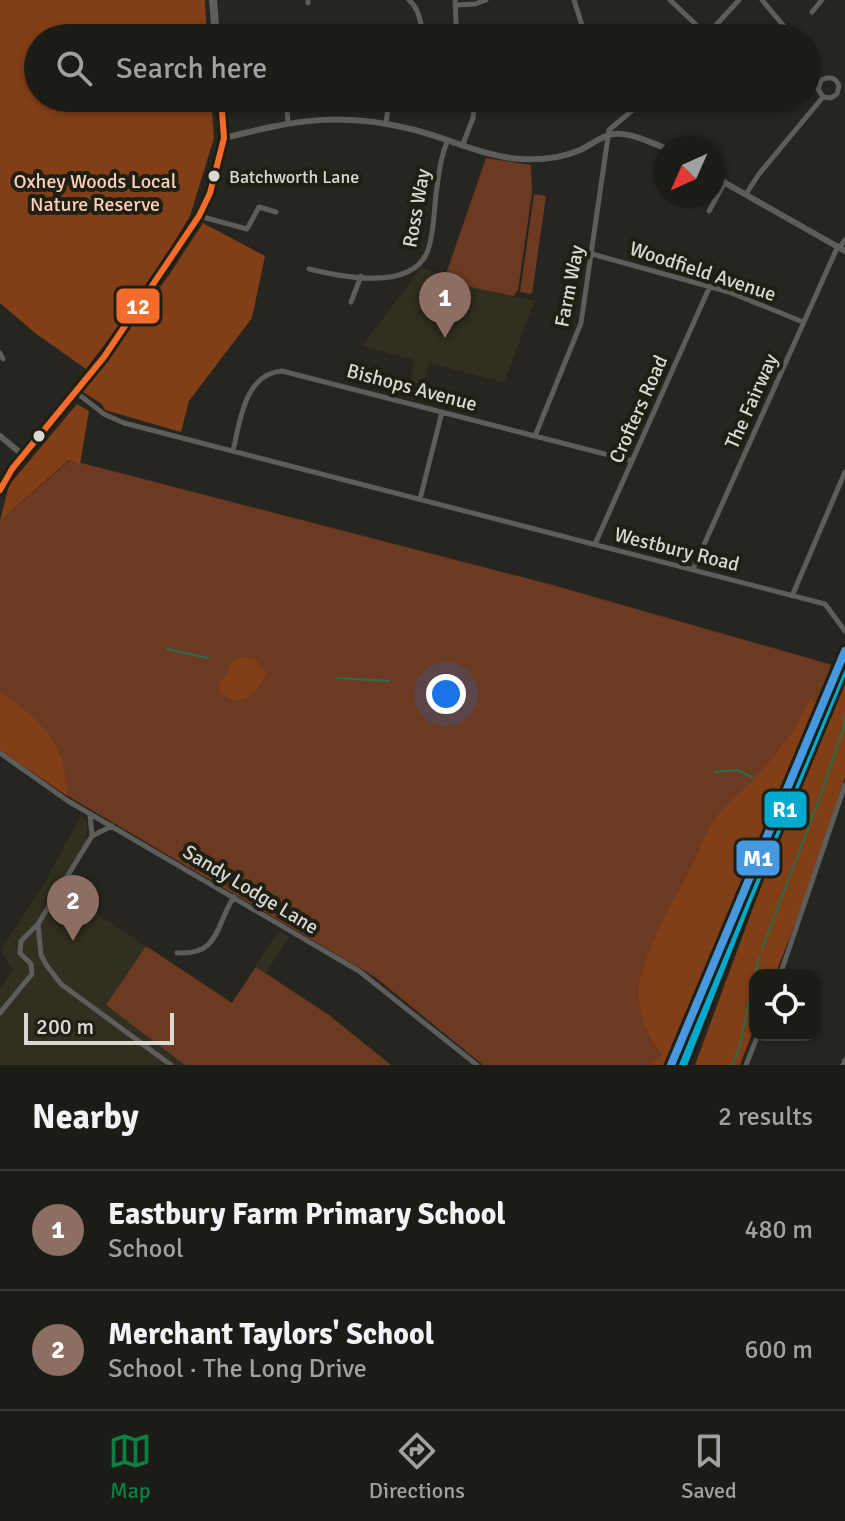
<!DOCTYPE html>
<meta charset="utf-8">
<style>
body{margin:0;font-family:Signika,sans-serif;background:#292924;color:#f1f3f6}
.controls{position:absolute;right:24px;bottom:24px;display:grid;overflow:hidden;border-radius:16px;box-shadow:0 2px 6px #0004}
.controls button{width:72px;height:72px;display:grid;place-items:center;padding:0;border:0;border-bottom:2px solid #3a3a36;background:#1c1c17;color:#f1f3f6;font:40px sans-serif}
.compass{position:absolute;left:653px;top:136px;width:72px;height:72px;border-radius:50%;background:#1c1c17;box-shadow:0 2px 6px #0004;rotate:225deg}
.scale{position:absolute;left:24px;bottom:20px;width:150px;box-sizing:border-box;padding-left:8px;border:4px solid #d9d9d1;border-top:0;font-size:22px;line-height:28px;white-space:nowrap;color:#d9d9d1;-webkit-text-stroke:6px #201f13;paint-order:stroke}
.you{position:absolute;left:446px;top:694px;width:28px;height:28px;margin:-20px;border:6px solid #fff;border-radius:50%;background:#1a73e8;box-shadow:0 0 0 12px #1a73e833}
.badge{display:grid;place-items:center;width:52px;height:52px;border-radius:50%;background:#0b8043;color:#fff;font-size:26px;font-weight:700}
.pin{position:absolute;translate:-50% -66px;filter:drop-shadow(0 2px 4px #0008)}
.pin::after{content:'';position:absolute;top:42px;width:28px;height:24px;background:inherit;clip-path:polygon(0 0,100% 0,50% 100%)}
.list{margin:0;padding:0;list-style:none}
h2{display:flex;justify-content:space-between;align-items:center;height:104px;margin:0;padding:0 32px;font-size:34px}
h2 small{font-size:26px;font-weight:400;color:#a0a1a1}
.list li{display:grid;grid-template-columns:52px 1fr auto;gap:24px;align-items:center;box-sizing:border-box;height:120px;padding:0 32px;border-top:2px solid #3a3a36}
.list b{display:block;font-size:30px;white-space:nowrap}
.list p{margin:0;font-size:26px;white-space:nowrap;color:#a0a1a1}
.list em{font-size:26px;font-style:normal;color:#a0a1a1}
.icon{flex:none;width:44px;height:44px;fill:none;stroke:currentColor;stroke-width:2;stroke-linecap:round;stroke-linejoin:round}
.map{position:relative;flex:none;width:845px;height:1065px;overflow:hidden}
.search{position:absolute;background:#1c1c17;box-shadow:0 2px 6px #0004;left:24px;right:24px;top:24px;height:88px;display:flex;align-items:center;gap:20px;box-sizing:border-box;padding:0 28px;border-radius:44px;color:#a0a1a1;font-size:30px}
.sheet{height:344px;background:#1c1c17}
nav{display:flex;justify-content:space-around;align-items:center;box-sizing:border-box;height:112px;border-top:2px solid #3a3a36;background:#1c1c17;font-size:22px;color:#a0a1a1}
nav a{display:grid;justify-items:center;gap:4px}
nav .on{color:#0b8043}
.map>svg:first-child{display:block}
.built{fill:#312f1f}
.green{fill:#6c3a21}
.forest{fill:#813e17}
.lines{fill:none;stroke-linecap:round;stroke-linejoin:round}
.stream{stroke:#296f4e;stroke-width:2}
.minor{stroke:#5d5e5b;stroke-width:5}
.tertiary{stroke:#5d5e5b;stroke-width:6}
.primary{stroke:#5e5e5a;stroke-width:8}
.bus-1-casing{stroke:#201f13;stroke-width:12}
.bus-1{stroke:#f36c2b;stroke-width:6}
.rail-1-casing{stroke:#201f13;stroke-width:14}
.rail-1{stroke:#00a9ce;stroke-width:8}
.metro-1-casing{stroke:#201f13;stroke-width:14}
.metro-1{stroke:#4699e1;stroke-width:8}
.bus-dot{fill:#d9d9d1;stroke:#201f13;stroke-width:3}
.labels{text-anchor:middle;stroke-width:8;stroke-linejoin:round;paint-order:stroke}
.bus-label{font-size:18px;fill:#d9d9d1;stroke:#201f13;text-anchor:start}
.park-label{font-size:20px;fill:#fed0bb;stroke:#201f13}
.street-label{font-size:20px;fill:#d9d9d1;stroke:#201f13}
.line-badge{stroke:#201f13;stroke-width:3}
.badge-label{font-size:22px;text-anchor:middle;font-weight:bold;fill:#fff}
</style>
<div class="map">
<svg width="845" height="1065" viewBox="0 0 845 1065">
<rect width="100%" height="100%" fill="#26251f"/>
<path class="built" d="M422,267L470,287L535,301L504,382L429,363L418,401L406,398L415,360L362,346Z
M81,815L87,822L86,838L91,842L62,890L232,1003L278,931L289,937L265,975L329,1015L391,1065H0V988L13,970L1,950L46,880Z"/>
<path class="green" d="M486,158L531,165L532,193L518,290L514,296L470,287L445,277Z
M534,194L546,196L532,294L520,292Z
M70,460L549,584L836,666L818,708L807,706L802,719L793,731L742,848L659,1065H483L375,977L66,795L0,750V521Z
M146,946L232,1003L256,967L329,1015L391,1065H185L106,1005Z"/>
<path class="forest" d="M0,0H205L207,38H38V98H211L214,138L190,216L141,297L86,369L35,333L0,303Z
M203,223L265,256L252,318L189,401L181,432L105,410L102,404L83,392L169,275Z
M77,404L89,411L80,464L69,460L0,521L9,485Z
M243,657L254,658L267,674C258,690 253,697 235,701L220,693L219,682L226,676L231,662Z
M845,680V777L807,893L775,975H755V1026L740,1065H695L777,843Z
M0,693C38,716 69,747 66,795L0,750Z
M810,698L818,708L671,1059L668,1065H651L663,1054C645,1037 633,1000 641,975C652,937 674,901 692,865C700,849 706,830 717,816C725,805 737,796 747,786C772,760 797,732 810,698Z"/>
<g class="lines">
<path class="stream" d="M167,649L208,658
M337,678L389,681
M715,772L737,770L752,777
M762,949L820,797L844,727L845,716
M732,1065L739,1049L759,956"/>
<path class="minor" d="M308,0V3
M409,0C422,11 418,25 427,38
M455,0L456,23L461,38
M574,0L586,38
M670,0L707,35
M762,0L788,31
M455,5L475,4L486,0
M812,12L822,0
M704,38L739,0
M286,98L288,122
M386,124L389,98
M463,144L473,118L475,98
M746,194L759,174L823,97L831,98L837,94L839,86C836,77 829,76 821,80L818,89L823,97
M709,211L725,182
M199,216L247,229L259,207L276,212
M840,247L845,240
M592,254L729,292L803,322
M309,269C342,277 413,292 428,250C434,233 434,212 436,194C439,175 440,157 448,140
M351,302L361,276
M0,353L3,359
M77,393L104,414L124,423L825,604L845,631
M535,436L581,323L609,130L647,98
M233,451C240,422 244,374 282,371L632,461
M420,499L442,412
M595,544L710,286
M693,569L838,246
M792,596L845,472
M0,753L68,801L359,971L477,1065
M92,836L112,826
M38,924L41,955L47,966L61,984L171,1065
M177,953C221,955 215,925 234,897
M780,975L845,785
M0,1013L32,974L31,964L20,953L21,941L38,924L92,836L90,814
M746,1065L758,1035
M843,1065L845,1060"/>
<path class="tertiary" d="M224,138C296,120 341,111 415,130C450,139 485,157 521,159C540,160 562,158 580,150C591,145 601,136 613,134C631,132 649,142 665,148
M713,176L845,251
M0,436L23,455"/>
<path class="primary" d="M213,0L216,38
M0,490L12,469L104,357L199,216L210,193L224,138L221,98"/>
<g class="bus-1-casing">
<path id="bus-1" d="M0,490L12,469L104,357L199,216L210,193L224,138L221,98"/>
</g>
<use href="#bus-1" class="bus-1"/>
<g class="rail-1-casing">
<path id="rail-1" d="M683,1065L745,907L845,666"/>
</g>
<use href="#rail-1" class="rail-1"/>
<g class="metro-1-casing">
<path id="metro-1" d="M671,1065L845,651"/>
</g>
<use href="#metro-1" class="metro-1"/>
</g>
<g class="bus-dot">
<circle cx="214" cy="176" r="7"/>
<circle cx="39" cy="436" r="7"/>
</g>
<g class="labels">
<g class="bus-label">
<text x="229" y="183">Batchworth Lane</text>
</g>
<g class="park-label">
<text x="95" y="188">Oxhey Woods Local<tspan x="95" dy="23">Nature Reserve</tspan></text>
</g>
<g class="street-label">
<text transform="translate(416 208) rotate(-80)" y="7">Ross Way</text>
<text transform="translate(703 271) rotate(18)" y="7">Woodfield Avenue</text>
<text transform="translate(569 286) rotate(-79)" y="7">Farm Way</text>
<text transform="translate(412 387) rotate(15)" y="7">Bishops Avenue</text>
<text transform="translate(751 401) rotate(-66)" y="7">The Fairway</text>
<text transform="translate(638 409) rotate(-66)" y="7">Crofters Road</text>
<text transform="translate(677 549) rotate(14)" y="7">Westbury Road</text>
<text transform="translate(251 889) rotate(31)" y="7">Sandy Lodge Lane</text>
</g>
</g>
<g class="line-badge">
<rect x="115" y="287" width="46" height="38" rx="8" fill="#f36c2b"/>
<rect x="763" y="790" width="45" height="39" rx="8" fill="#00a9ce"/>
<rect x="735" y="839" width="46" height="38" rx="8" fill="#4699e1"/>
</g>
<g class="badge-label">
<text x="138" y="314">12</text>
<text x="785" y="817">R1</text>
<text x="758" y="866">M1</text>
</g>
</svg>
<div class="controls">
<button><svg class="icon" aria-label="locate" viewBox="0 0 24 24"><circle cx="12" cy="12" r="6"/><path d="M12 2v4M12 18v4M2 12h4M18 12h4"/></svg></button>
</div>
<svg class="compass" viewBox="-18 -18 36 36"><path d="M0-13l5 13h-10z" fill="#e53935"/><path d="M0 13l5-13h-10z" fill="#a0a1a1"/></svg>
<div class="scale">200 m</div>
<div class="you"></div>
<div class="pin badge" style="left:445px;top:338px;background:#8d6e63">1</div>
<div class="pin badge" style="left:73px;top:941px;background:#8d6e63">2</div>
<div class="search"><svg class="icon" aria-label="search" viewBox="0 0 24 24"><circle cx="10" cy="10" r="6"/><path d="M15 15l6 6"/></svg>Search here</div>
</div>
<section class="sheet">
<h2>Nearby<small>2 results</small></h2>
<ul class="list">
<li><span class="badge" style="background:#8d6e63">1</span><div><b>Eastbury Farm Primary School</b><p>School</p></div><em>480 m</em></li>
<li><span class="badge" style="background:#8d6e63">2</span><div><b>Merchant Taylors' School</b><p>School · The Long Drive</p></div><em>600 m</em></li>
</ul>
</section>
<nav>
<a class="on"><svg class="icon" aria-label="map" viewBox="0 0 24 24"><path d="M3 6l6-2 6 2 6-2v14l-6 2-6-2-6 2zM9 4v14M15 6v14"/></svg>Map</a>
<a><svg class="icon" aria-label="directions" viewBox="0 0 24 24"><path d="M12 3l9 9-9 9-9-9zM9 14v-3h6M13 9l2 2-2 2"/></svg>Directions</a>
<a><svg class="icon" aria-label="saved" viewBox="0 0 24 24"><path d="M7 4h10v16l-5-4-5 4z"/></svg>Saved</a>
</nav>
